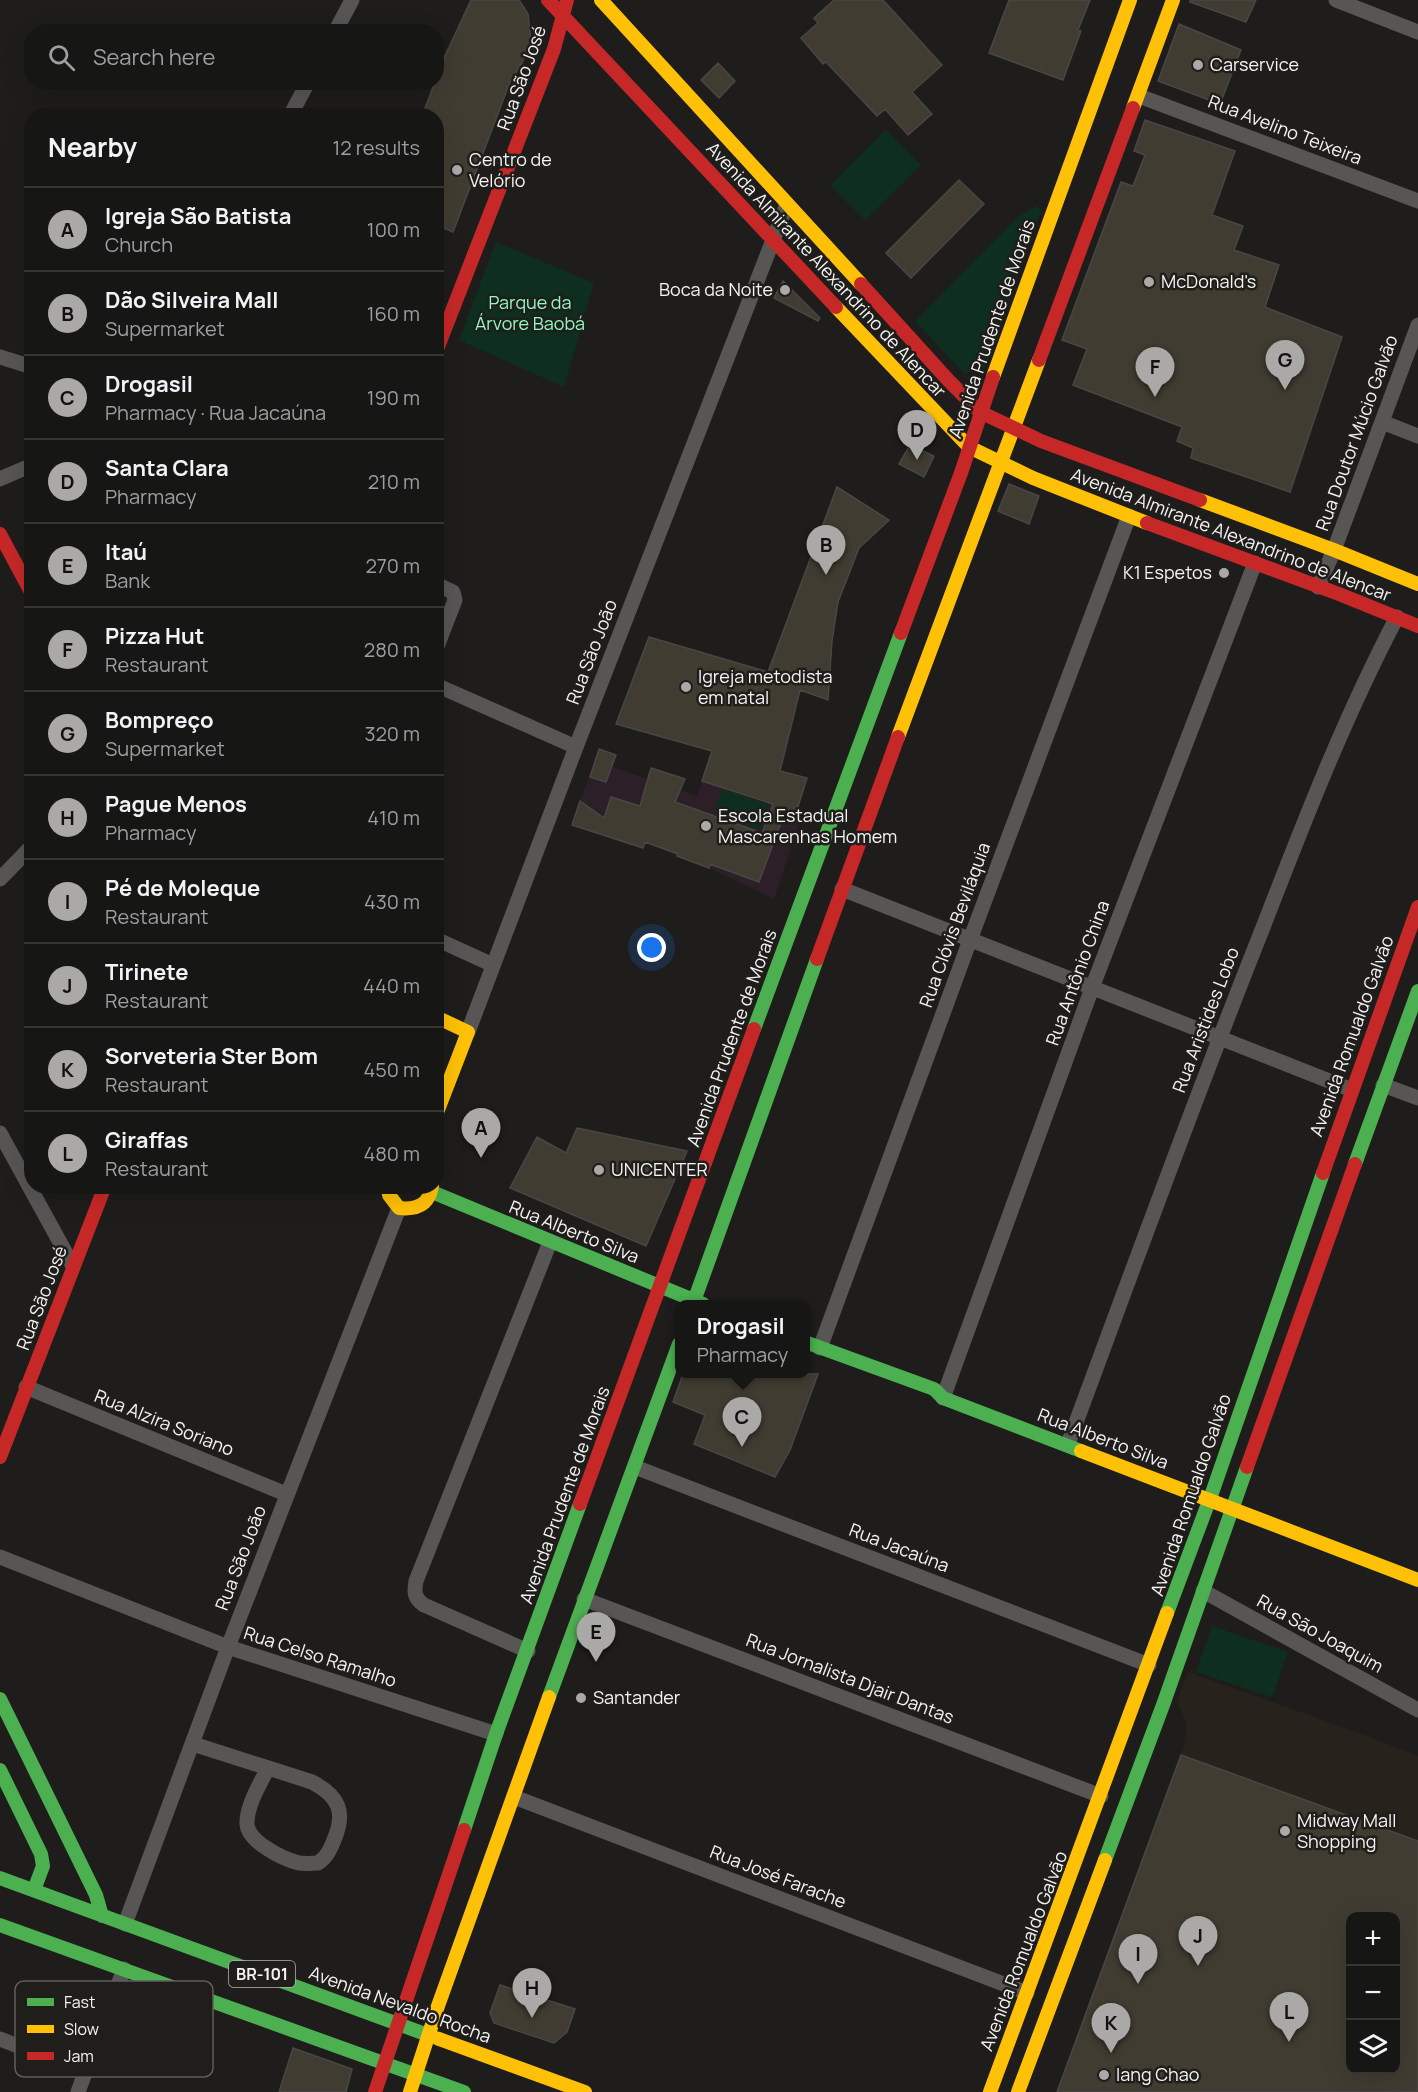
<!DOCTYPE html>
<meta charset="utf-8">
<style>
body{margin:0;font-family:Manrope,sans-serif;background:#1f1f1e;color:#f1f3f6}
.controls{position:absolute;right:18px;bottom:18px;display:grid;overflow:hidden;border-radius:12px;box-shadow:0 6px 24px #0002}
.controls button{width:54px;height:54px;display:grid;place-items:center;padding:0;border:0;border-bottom:2px solid #353534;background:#161615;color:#f1f3f6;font:30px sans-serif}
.you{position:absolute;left:652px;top:948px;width:21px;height:21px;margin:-15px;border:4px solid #fff;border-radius:50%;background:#1a73e8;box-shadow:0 0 0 9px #1a73e833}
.badge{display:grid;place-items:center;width:39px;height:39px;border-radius:50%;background:#aaa9a8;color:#111;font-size:20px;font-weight:700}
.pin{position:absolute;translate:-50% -50px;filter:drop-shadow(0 2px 3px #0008)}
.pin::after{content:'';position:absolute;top:32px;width:21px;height:18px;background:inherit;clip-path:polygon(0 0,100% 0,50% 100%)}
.popup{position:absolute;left:675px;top:1300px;width:135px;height:78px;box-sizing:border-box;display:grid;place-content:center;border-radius:12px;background:#161615;filter:drop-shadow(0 2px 4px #0005);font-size:20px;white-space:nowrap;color:#9e9fa0}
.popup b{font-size:22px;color:#f1f3f6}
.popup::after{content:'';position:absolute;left:50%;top:100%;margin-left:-12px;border:12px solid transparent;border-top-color:#161615}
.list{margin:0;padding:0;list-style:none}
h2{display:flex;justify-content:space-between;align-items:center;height:78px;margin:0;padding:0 24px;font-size:26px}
h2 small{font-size:20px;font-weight:400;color:#9e9fa0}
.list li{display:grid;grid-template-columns:39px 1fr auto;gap:18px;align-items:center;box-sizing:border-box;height:84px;padding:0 24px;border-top:2px solid #353534}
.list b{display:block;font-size:22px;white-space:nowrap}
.list p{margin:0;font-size:20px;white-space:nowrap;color:#9e9fa0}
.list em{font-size:20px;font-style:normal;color:#9e9fa0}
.icon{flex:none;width:33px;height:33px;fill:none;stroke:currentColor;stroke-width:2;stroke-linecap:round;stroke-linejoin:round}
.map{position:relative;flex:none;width:1418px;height:2092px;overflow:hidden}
.search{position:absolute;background:#161615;box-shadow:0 6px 24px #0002;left:24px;top:24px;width:420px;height:66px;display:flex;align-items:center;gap:15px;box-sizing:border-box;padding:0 21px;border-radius:24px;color:#9e9fa0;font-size:22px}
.panel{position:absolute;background:#161615;box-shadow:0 6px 24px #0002;left:24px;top:108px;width:420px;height:1086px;border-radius:24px}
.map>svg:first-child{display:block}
.built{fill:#27231c;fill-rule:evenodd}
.education{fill:#2d1f27}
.green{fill:#0e2f1f}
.building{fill:#403c31;stroke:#484746;stroke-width:1.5;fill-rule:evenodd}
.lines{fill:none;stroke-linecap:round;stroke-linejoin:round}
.street{stroke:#575655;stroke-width:15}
.fast{stroke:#4caf50;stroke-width:14}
.slow{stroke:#ffc107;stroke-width:14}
.jam{stroke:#c62828;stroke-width:14}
.poi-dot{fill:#aaa9a8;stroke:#1f1e1b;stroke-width:2}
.labels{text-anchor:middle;stroke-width:5;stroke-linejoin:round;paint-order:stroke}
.shield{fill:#1f1e1b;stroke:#b5b4b2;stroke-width:1.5}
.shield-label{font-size:16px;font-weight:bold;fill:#f5f4f3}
.poi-label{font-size:18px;fill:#f5f4f3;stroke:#1f1e1b;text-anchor:start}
.street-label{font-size:18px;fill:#f5f4f3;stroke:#1f1e1b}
.park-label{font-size:18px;fill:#91f8c1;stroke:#1f1e1b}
.key{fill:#1f1e1b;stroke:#5f5e5c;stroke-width:1.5}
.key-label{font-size:16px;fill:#f5f4f3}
</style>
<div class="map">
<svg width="1418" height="2092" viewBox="0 0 1418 2092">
<rect width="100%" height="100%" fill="#1e1d1c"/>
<path class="built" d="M1188,1672L1359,1733L1418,1756V2092H1057L1181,1755L1186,1737V1721L1177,1701ZM1350,1916H1396V2070H1350Z"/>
<path class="education" d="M595,761L697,796L702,781L802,815L774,899L709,868L629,836L580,801Z"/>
<path class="green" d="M886,130L921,165L865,220L830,185Z
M1036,206L1041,210L987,363L982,370L965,374L915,321L1019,216Z
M496,242L594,283L564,387L459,340Z
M722,789L769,805L760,830L714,813Z
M1212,1626L1288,1652L1272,1697L1196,1672Z"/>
<path class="building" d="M471,0H519L528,14L531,42L522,63L510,82L453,232L436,225V116H422L435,82H436L445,56Z
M834,0H883L942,65L912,92L932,114L908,135L885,109L877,116L826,62L823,64L801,38L818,23L814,18Z
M1009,0H1090L1078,30L1081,31L1063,80L989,53Z
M1190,0H1256L1246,22L1190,2Z
M1179,24L1241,50L1220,104L1158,81Z
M718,63L735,81L719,98L701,80Z
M1145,120L1235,151L1212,215L1243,226L1234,250L1279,265L1265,307L1342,337L1290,492L1191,458L1193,448L1177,441L1182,427L1073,385L1087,349L1062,340L1121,182L1133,186L1145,155L1134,151Z
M959,180L984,204L911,278L886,253Z
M783,281L820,318L818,321L774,298Z
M910,445L934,456L924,477L899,464Z
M1009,484L1039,496L1029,524L998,511Z
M837,487L889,520L859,548L838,602L832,641L828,700L800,690L780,771L807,778L796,813L786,809L759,882L710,864L709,868L677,856L678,854L645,842L643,848L572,825L580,801L604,818L611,797L640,806L651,768L685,779L675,802L762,833L773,804L702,781L712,751L616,724L649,637L768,672Z
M599,749L616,755L606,782L590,777Z
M577,1128L687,1151L646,1246L510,1188L537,1137L566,1153Z
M683,1374H818L790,1450L775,1477L694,1444L705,1415L673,1402Z
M1181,1755L1418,1841V2092H1057ZM1350,1917H1395V2070H1350Z
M500,1985L575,2009L567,2032L554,2043L494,2023L490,2013Z
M293,2048L352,2069L346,2092H279Z"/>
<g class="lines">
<path class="street" d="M1336,0L1418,32
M335,32L352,0
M1139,96L1418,201
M290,116L308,82
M0,357L32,367
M1382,422L1418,436
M0,479L32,465
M436,584L453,592L455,600L436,649
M1318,587L1334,550L1418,325
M436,685L576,747
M0,879L32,846
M842,889L1352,1090
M436,939L493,965
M468,1032L576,747L787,204
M1383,1085L1418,1098
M0,1133L73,1266
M820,1348L970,940L1129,516
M26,1387L286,1494
M943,1398L1092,988L1255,563
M1068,1444C1132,1272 1194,1100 1262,930C1303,824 1344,718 1397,617
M635,1467L1149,1665
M0,1557L228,1647L496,1734
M1203,1591L1418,1710
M584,1599L1101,1796
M528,1651L424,1605C414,1598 414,1592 416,1581L550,1242
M193,1744L312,1782C339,1796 346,1812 334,1840C330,1850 327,1857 318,1863C312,1863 306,1864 299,1863C283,1859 245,1841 247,1821C248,1803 260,1784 268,1768
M514,1797L1027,1993
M125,1924L228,1647L399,1208
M0,2039L84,2072
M78,2092L124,1969"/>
<path class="fast" d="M754,1029L901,633
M1355,1164L1418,991
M432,1192L703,1304
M693,1304L817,959
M805,1342L934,1389L943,1398L1081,1451
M1167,1613L1212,1493L1323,1173
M549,1697L679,1344
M0,1699L96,1895L102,1916
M0,1770L41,1854L43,1866L34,1890
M464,1830L496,1734L580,1504
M1105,1860L1163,1705L1247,1467
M0,1878L439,2039
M0,1925L464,2092"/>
<path class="slow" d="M601,0L861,284
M1133,108L1173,0
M836,307L969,447L1033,478L1147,523
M993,377L1130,0
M1200,500L1334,550L1418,584
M898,737L1039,360
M436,1017L468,1032L436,1115
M388,1186L389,1195L399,1208C417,1210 429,1205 432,1186
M1081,1451L1418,1580
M439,2039L585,2092
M410,2092L438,2006L549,1697
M990,2092L1167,1613
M1018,2092L1105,1860"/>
<path class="jam" d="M548,0L836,307
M861,284L949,381L980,412L1041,441L1200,500
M436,352L554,49L567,0
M1039,360L1133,108
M1147,523L1339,594L1418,626
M0,534L32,594
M901,633L961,473L993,377
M817,959L898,737
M1323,1173L1418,907
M0,1457L105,1186
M1247,1467L1355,1164
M580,1504L754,1029
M375,2092L464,1830"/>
</g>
<g class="poi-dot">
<circle cx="1198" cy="65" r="6"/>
<circle cx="457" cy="170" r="6"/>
<circle cx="1149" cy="282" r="6"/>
<circle cx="785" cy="290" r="6"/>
<circle cx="1224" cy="573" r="6"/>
<circle cx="686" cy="687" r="6"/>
<circle cx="706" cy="826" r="6"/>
<circle cx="599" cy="1170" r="6"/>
<circle cx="581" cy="1698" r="6"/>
<circle cx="1285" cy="1831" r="6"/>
<circle cx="1104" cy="2075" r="6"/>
</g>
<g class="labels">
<rect class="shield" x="229" y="1961" width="66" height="26" rx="4.5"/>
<g class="shield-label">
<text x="262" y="1980">BR-101</text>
</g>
<g class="poi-label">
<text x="1210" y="71">Carservice</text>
<text x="469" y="166">Centro de<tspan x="469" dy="21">Velório</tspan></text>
<text x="1161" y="288">McDonald's</text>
<text x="773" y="296" text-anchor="end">Boca da Noite</text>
<text x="1212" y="579" text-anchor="end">K1 Espetos</text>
<text x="698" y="683">Igreja metodista<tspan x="698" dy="21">em natal</tspan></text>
<text x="718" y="822">Escola Estadual<tspan x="718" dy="21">Mascarenhas Homem</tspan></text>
<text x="611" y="1176">UNICENTER</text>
<text x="593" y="1704">Santander</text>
<text x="1297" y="1827">Midway Mall<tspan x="1297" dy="21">Shopping</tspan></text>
<text x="1116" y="2081">Iang Chao</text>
</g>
<g class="street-label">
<text transform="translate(522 78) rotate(-70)" y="6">Rua São José</text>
<text transform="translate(1285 130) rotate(21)" y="6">Rua Avelino Teixeira</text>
<text transform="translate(826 270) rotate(47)" y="6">Avenida Almirante Alexandrino de Alencar</text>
<text transform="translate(992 329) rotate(-71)" y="6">Avenida Prudente de Morais</text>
<text transform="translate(1357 433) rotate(-70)" y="6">Rua Doutor Múcio Galvão</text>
<text transform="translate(1231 535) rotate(21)" y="6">Avenida Almirante Alexandrino de Alencar</text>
<text transform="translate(592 652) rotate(-69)" y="6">Rua São João</text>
<text transform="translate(955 925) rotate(-70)" y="6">Rua Clóvis Beviláquia</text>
<text transform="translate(1078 973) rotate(-70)" y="6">Rua Antônio China</text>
<text transform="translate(1206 1020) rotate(-69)" y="6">Rua Aristides Lobo</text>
<text transform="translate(1352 1036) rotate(-70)" y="6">Avenida Romualdo Galvão</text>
<text transform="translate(732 1038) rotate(-70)" y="6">Avenida Prudente de Morais</text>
<text transform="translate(574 1232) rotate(22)" y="6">Rua Alberto Silva</text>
<text transform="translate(42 1298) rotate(-69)" y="6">Rua São José</text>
<text transform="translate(164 1423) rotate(22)" y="6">Rua Alzira Soriano</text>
<text transform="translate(1103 1439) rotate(21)" y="6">Rua Alberto Silva</text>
<text transform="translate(565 1495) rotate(-70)" y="6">Avenida Prudente de Morais</text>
<text transform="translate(1191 1495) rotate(-71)" y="6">Avenida Romualdo Galvão</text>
<text transform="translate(899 1548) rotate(21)" y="6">Rua Jacaúna</text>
<text transform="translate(241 1558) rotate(-69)" y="6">Rua São João</text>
<text transform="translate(1320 1634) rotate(29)" y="6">Rua São Joaquim</text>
<text transform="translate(320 1657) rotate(18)" y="6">Rua Celso Ramalho</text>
<text transform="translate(850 1679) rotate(21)" y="6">Rua Jornalista Djair Dantas</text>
<text transform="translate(778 1877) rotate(21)" y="6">Rua José Farache</text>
<text transform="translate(1024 1951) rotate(-69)" y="6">Avenida Romualdo Galvão</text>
<text transform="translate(400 2005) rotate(20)" y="6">Avenida Nevaldo Rocha</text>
</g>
<g class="park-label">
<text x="530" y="309">Parque da<tspan x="530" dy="21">Árvore Baobá</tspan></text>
</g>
</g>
<rect x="15" y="1981" width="198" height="96" rx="9" class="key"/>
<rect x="27" y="1998" width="27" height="8" fill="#4caf50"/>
<rect x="27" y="2025" width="27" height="8" fill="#ffc107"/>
<rect x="27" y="2052" width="27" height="8" fill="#c62828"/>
<g class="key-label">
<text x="64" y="2008">Fast</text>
<text x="64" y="2035">Slow</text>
<text x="64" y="2062">Jam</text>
</g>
</svg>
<div class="controls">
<button>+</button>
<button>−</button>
<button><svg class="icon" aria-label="layers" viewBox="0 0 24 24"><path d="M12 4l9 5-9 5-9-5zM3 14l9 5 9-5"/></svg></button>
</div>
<div class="you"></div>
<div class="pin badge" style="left:481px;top:1158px">A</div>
<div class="pin badge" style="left:826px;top:575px">B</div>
<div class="pin badge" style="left:742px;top:1447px">C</div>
<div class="popup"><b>Drogasil</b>Pharmacy</div>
<div class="pin badge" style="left:917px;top:460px">D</div>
<div class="pin badge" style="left:596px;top:1662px">E</div>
<div class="pin badge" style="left:1155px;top:397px">F</div>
<div class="pin badge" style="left:1285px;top:390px">G</div>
<div class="pin badge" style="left:532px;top:2018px">H</div>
<div class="pin badge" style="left:1138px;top:1984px">I</div>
<div class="pin badge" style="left:1198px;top:1966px">J</div>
<div class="pin badge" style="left:1111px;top:2053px">K</div>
<div class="pin badge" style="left:1289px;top:2042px">L</div>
<div class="search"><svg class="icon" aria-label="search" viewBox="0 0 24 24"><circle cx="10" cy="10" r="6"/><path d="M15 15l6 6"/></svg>Search here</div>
<section class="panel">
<h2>Nearby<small>12 results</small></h2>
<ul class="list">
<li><span class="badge">A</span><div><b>Igreja São Batista</b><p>Church</p></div><em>100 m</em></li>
<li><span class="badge">B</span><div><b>Dão Silveira Mall</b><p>Supermarket</p></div><em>160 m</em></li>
<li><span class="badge">C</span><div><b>Drogasil</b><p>Pharmacy · Rua Jacaúna</p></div><em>190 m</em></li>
<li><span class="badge">D</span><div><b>Santa Clara</b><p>Pharmacy</p></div><em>210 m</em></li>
<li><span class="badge">E</span><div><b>Itaú</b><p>Bank</p></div><em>270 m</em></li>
<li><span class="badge">F</span><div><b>Pizza Hut</b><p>Restaurant</p></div><em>280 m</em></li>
<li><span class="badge">G</span><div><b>Bompreço</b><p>Supermarket</p></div><em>320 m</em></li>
<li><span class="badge">H</span><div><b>Pague Menos</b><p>Pharmacy</p></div><em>410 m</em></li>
<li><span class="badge">I</span><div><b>Pé de Moleque</b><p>Restaurant</p></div><em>430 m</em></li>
<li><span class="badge">J</span><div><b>Tirinete</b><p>Restaurant</p></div><em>440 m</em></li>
<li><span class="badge">K</span><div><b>Sorveteria Ster Bom</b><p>Restaurant</p></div><em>450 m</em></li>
<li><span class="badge">L</span><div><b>Giraffas</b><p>Restaurant</p></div><em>480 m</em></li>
</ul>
</section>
</div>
